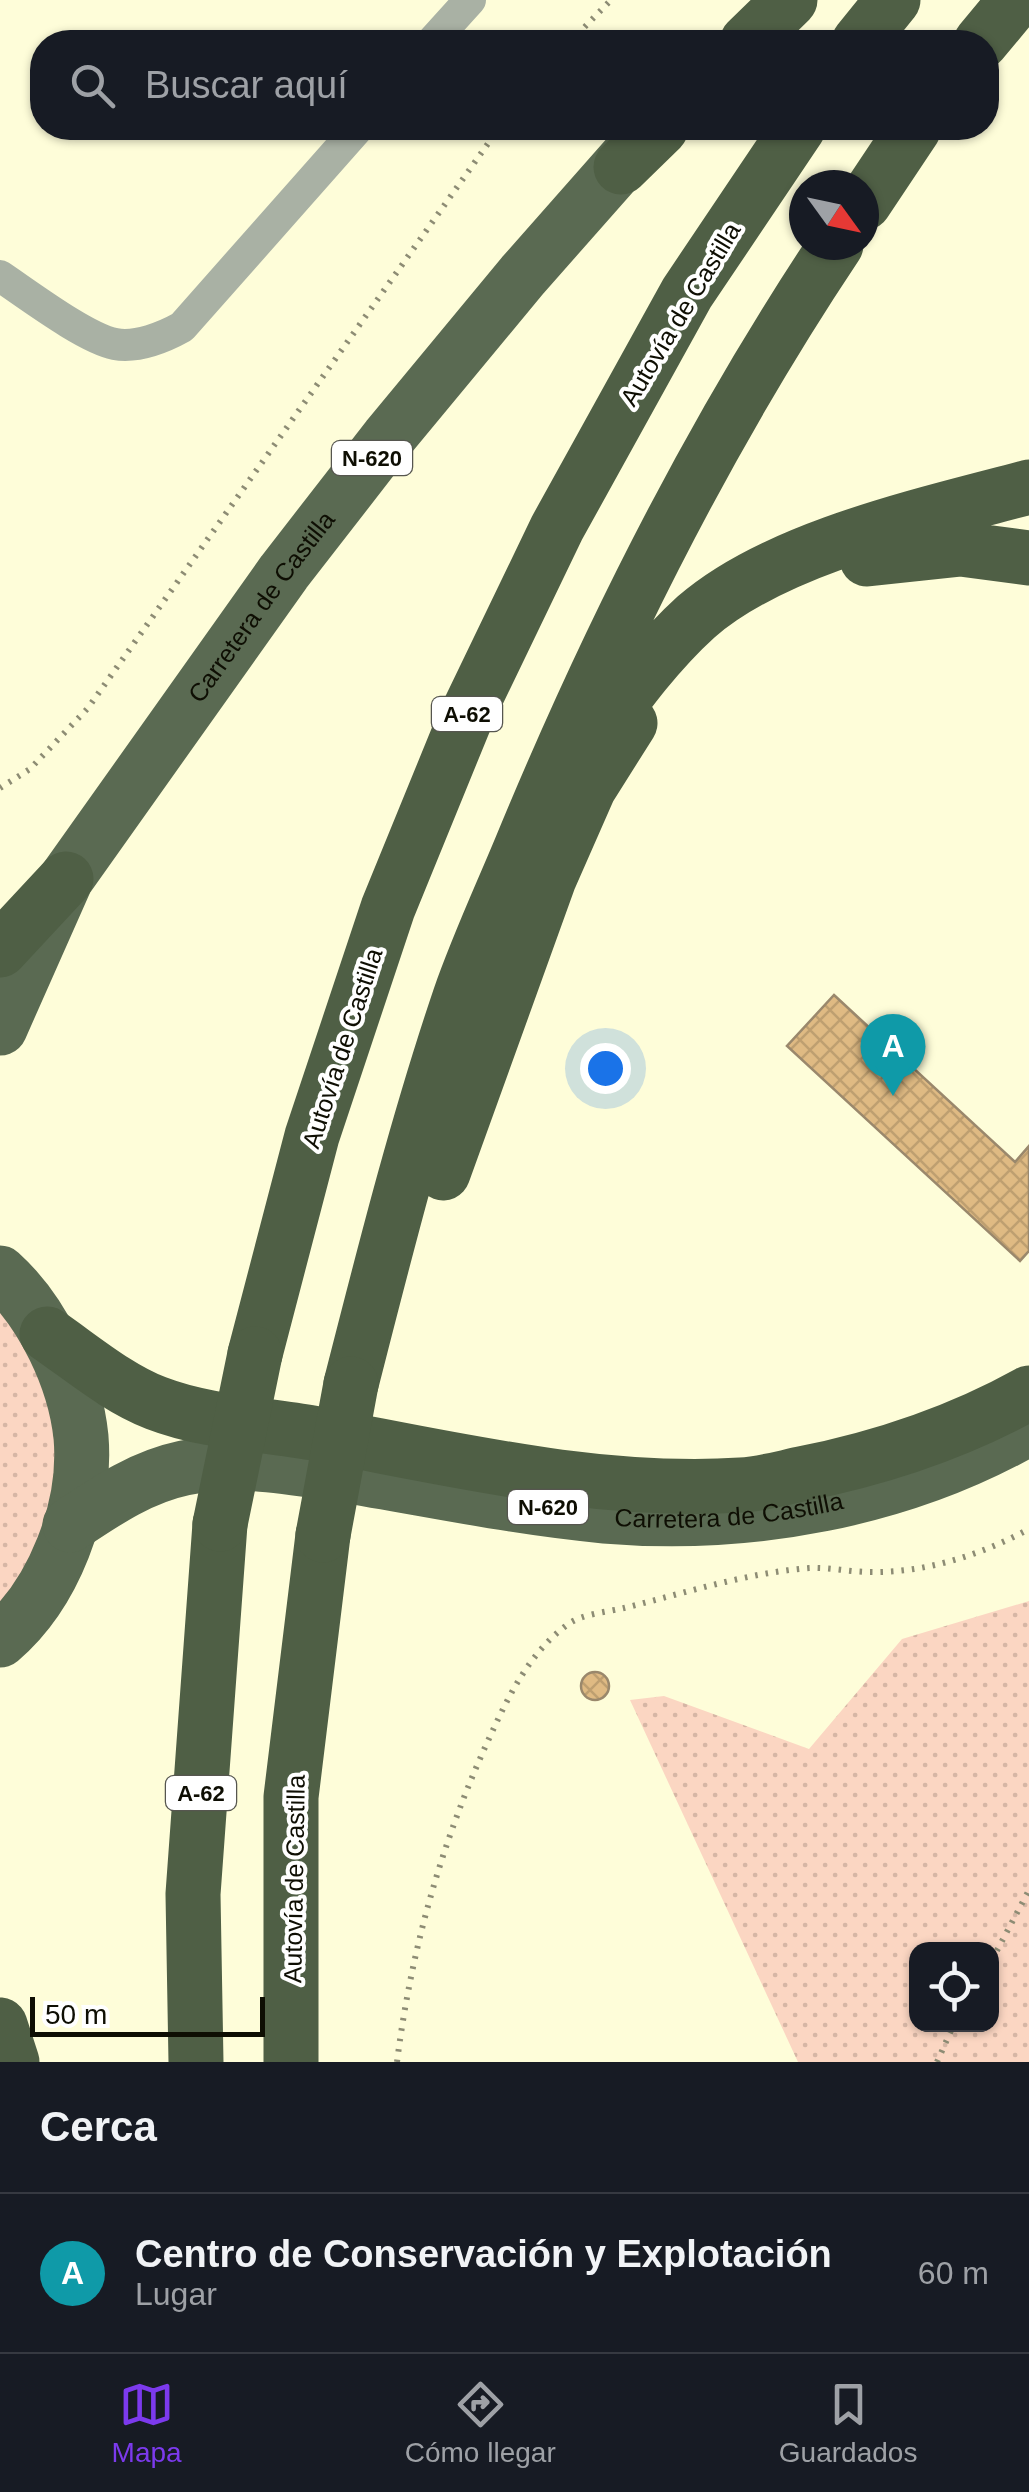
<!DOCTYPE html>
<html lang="es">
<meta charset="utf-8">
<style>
body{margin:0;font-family:Helvetica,sans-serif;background:#20242c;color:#f1f3f6}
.controls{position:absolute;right:30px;bottom:30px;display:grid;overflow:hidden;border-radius:20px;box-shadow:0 2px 8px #0004}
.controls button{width:90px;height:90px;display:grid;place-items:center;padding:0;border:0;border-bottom:2px solid #363941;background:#171b24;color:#f1f3f6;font:50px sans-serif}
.compass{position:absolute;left:789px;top:170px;width:90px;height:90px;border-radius:50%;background:#171b24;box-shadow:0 2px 8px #0004;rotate:123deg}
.scale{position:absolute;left:30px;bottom:25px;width:235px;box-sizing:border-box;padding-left:10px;border:5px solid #0e0e03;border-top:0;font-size:28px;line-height:35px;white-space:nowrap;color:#0e0e03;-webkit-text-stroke:8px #fff;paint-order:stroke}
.you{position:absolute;left:605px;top:1068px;width:35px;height:35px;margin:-25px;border:8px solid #fff;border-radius:50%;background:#1a73e8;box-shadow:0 0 0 15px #1a73e833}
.badge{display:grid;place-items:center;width:65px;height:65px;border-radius:50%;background:#7c3aed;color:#fff;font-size:32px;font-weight:700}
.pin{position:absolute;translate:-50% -82px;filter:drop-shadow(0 2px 5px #0008)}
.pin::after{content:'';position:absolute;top:52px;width:35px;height:30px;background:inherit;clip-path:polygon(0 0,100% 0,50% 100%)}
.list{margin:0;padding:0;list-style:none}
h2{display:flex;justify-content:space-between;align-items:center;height:130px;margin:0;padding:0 40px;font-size:42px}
h2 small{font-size:32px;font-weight:400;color:#9ea1a6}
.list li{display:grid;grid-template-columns:65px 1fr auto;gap:30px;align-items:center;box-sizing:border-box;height:160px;padding:0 40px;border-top:2px solid #363941}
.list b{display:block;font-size:38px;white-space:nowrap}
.list p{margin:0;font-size:32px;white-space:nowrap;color:#9ea1a6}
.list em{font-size:32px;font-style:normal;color:#9ea1a6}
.icon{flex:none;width:55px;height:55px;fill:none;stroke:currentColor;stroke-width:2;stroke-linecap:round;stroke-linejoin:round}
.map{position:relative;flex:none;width:1029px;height:2062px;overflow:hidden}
.search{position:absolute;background:#171b24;box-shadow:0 2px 8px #0004;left:30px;right:30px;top:30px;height:110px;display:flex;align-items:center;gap:25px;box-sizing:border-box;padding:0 35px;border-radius:40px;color:#9ea1a6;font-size:38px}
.sheet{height:290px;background:#171b24}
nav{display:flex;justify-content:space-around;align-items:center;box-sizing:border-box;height:140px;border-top:2px solid #363941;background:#171b24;font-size:28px;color:#9ea1a6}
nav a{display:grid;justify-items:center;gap:5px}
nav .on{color:#7c3aed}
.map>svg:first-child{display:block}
.grass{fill:url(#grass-dots);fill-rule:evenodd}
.building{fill:url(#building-cross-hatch);stroke:#9a886c;stroke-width:2.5}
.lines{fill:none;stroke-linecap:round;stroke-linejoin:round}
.path{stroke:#8d8c74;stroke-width:6;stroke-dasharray:2.5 8;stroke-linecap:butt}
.minor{stroke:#a9b1a4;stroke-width:32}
.trunk{stroke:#5a6a52;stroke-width:55}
.motorway{stroke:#4f5f45;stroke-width:55}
.motorway-bridge{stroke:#4f5f45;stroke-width:55}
.labels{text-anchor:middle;stroke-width:8;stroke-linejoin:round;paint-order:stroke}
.shield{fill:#fff;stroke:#56564f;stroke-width:2.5}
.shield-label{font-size:22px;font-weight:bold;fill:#0e0e03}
.street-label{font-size:25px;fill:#0e0e03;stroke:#fff}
</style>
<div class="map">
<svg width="1029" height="2062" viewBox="0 0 1029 2062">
<defs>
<pattern id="grass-dots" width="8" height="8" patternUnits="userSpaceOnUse" patternTransform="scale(2.5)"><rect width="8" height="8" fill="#fbd6c2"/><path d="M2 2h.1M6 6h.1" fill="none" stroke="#d6b6a5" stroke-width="1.8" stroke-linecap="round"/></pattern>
<pattern id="building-cross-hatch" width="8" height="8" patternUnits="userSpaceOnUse" patternTransform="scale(2.5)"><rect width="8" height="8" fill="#dfba83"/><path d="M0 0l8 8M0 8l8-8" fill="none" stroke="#be9f70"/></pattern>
</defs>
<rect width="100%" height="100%" fill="#fefdd9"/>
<path class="grass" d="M0,1301L15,1319L54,1412L56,1479L40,1544L0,1608Z
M1029,1601V2062H798L630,1700L664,1696L809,1749L902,1639ZM916,1950H992V2024H916Z"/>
<path class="building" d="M834,995L1015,1162L1029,1146V1251L1020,1261L787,1046Z
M581 1686a14 14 0 1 1 28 0a14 14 0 1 1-28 0Z"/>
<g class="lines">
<path class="path" d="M570,42L611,0
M0,788L30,769L88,708L499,128
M992,1960L1029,1890
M397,2062C411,1951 441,1844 487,1743C507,1699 528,1654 567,1625C581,1614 607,1612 624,1608C685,1593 746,1573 809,1568C829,1567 850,1572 870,1572C925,1573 981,1555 1029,1529
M937,2062L954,2024"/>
<path class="minor" d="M432,42L470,0
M0,276C27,294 85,338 115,344C137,348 164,337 182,327L358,128"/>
<g class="trunk">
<path id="s1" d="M0,1028L66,879L284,572L388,438L523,275L651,130"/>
<path d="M0,1273C43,1312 75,1379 81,1437C87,1508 54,1594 0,1640"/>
<path id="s2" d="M70,1525C106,1501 141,1477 184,1468C234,1457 293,1467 343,1475C429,1489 517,1508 605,1516C749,1528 902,1501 1029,1428"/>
</g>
<path class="motorway" d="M747,42L790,0
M859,42L893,0
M981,42L1016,0
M621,167L661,128
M864,203L914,128
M867,559L961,549L1029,558
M589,746C622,701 654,655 696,617C776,547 928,514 1029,487
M0,950L66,879
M443,1173L549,879L589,788L630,723
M47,1334C82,1358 117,1388 156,1403C205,1422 261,1424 313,1433C453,1459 597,1494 741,1485C761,1484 782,1478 801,1474C882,1458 957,1433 1029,1393
M255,1354L312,1136L388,908L466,717L557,528L687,293L798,128
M351,1384C384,1255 417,1124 460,997C478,945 502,894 523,843C609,635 711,432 836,245
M0,2025L12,2062
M196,2062L193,1894L220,1524
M291,2062V1797L323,1535"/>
<path class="motorway-bridge" d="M220,1524L255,1354
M323,1535L351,1384"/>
</g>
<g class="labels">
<g class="shield">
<rect x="332" y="441" width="80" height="34" rx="8"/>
<rect x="432" y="697" width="70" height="34" rx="8"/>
<rect x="508" y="1490" width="80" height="34" rx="8"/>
<rect x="166" y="1776" width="70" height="34" rx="8"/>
</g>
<g class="shield-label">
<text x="372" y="466">N-620</text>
<text x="467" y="722">A-62</text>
<text x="548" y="1515">N-620</text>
<text x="201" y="1801">A-62</text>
</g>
<g class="street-label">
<text transform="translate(680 314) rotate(-59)" y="9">Autovía de Castilla</text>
<text dy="9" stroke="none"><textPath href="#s1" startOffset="498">Carretera de Castilla</textPath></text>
<text transform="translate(342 1048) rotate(-72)" y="9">Autovía de Castilla</text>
<text dy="9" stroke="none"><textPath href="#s2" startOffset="678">Carretera de Castilla</textPath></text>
<text transform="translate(294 1879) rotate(-89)" y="9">Autovía de Castilla</text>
</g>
</g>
</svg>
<div class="controls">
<button><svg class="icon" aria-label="locate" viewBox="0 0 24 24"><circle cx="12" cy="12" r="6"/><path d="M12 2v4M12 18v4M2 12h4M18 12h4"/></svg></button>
</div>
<svg class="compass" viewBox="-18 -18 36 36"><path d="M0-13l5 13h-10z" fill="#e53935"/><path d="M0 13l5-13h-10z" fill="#9ea1a6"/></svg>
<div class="scale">50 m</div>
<div class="you"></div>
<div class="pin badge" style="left:893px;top:1096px;background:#0f9aa8">A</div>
<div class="search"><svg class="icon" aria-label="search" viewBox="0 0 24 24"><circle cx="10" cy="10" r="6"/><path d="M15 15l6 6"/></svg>Buscar aquí</div>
</div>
<section class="sheet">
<h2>Cerca<small></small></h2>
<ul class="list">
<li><span class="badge" style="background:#0f9aa8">A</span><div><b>Centro de Conservación y Explotación</b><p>Lugar</p></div><em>60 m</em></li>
</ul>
</section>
<nav>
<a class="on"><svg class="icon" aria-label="map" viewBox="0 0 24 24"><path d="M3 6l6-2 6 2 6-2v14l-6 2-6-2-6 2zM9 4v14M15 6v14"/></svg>Mapa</a>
<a><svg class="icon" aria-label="directions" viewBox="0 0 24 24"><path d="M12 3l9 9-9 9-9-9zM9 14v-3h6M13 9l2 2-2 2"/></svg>Cómo llegar</a>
<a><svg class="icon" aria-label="saved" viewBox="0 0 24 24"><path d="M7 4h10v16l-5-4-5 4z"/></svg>Guardados</a>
</nav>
